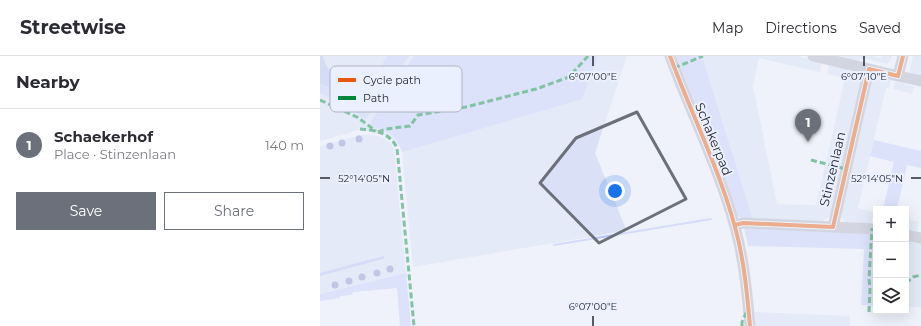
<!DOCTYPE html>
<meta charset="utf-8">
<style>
body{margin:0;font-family:Montserrat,sans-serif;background:#f7f7f7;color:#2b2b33}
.controls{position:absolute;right:12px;bottom:12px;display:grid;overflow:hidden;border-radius:0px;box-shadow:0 4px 16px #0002}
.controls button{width:36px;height:36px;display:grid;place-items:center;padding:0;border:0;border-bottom:1px solid #e1e1e2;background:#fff;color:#2b2b33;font:20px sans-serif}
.you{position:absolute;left:295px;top:135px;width:14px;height:14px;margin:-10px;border:3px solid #fff;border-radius:50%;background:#1a73e8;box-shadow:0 0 0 6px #1a73e833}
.badge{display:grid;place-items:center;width:26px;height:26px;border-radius:50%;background:#6c707b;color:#fff;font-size:13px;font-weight:700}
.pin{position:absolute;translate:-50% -33px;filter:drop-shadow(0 1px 2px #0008)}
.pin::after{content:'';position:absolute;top:21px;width:14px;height:12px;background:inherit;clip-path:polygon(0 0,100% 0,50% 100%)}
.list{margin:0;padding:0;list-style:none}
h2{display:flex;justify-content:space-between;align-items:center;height:52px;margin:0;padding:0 16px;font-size:17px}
h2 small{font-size:13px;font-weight:400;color:#7c7c81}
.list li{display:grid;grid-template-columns:26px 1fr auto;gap:12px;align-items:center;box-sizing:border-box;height:72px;padding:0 16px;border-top:1px solid #e1e1e2}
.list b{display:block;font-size:15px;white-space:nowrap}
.list p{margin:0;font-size:13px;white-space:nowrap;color:#7c7c81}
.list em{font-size:13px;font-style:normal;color:#7c7c81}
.actions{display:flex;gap:8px;padding:12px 16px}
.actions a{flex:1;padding:9px 0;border:1px solid #6c707b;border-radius:0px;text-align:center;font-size:14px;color:#6c707b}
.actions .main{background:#6c707b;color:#fff}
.icon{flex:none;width:22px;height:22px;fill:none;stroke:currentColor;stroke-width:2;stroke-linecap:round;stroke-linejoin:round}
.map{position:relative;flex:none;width:601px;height:270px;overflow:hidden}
header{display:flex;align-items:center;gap:24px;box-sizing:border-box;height:56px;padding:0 20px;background:#fff;border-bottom:1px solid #e1e1e2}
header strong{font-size:19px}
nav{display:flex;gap:22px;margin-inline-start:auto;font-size:14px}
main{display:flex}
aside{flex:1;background:#fff}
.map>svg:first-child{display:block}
.green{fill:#dae0f6}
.forest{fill:#c3cff8}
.water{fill:#b4c2f4}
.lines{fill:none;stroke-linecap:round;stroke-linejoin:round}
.minor{stroke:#b1b4c0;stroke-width:11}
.quiet{stroke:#00873e;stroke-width:3;stroke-dasharray:6 3;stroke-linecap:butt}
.cycleway-casing{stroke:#ebf0fe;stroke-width:6}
.cycleway{stroke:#e8590c;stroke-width:4}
.tree{fill:#8891c8}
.marked{fill:none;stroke:#6c707b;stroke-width:3;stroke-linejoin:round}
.ticks{fill:none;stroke:#262a37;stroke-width:1.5}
.labels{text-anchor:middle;stroke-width:4;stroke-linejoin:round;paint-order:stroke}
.street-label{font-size:13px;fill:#262a37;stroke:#ebf0fe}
.key{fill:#ebf0fe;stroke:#b0b5c2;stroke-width:1}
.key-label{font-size:11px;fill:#262a37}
.ticks-label{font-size:10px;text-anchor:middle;fill:#262a37;stroke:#ebf0fe;stroke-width:4;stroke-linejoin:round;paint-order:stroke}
</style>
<header>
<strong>Streetwise</strong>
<nav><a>Map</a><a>Directions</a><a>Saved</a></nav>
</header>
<main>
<aside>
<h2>Nearby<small></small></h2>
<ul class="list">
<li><span class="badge">1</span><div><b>Schaekerhof</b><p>Place · Stinzenlaan</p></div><em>140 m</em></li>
</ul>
<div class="actions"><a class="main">Save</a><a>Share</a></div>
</aside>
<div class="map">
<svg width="601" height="270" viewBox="0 0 601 270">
<rect width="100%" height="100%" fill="#eff2fa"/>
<path class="green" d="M0,0H307L275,97L306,173L304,175L93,211L82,96L114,86L82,94L69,80L39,74L0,85Z
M382,0H477L502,6L500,16L439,2L433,30L457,148L496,149L505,110L522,114L511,159L502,166L433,164Z
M519,0H554L561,2L562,0H572L570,5L567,8L543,2L540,3L539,7L518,2Z
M593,0H601V21L589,18Z
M509,8L538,15L542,22L522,110L506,106L525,22L507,18Z
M559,20L571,22L569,32H566L538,152L554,156L551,169C542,168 523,170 520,159L551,24Z
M584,25H586L585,28L594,30L592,38L573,33L575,26L583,27Z
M41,79C54,78 68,80 74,93L86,217L0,238V90Z
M586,163L599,166L597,175L589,173L588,175H586Z
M586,183L601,186V251H586Z
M437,256L530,260V270H433V257Z"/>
<path class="forest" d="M67,0H89L45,64L28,50L0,37V27C11,32 30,44 41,35L40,29C62,27 57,15 67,0Z
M94,0H278L262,43L82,96C79,86 74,78 64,74C58,72 54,72 50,67Z
M356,0H382L433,164L424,163L417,160Z
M554,84L601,95V112L587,109L577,153H563L574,106L550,100Z
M424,172L550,176V179L556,182V250L541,249L544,193L428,190Z
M86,217L91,270H80L77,232L33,236L32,239L20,240V242L0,245V238Z"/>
<path class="water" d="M0,0H3C8,21 22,24 40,29L41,35C30,44 12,32 0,27Z
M391,162L392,163L391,164L234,190L233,189L234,188Z
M63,200L65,201L63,203L0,220V217Z"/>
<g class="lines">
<path class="minor" d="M350,0C371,57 399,112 415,171C424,203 427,237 430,270
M493,0L549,13
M578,20L601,25
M415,169L423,167L513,171L549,13L578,20L583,0
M513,171L556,173
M586,179L601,182"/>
<path class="quiet" d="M354,12L383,0
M0,44L37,61L56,75
M40,73C56,74 70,77 77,92L94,270
M58,76L66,73L90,70L98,59L146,51L216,33L249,21L268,0
M491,104L526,113
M586,227L593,221L601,219
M549,256L550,232L549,223L552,172
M422,270V266L427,255"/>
<g class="cycleway-casing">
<path id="cycleway" d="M350,0C371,57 399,112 415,171C424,203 427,237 430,270
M415,169L423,167L513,171L549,13L578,20L583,0"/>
</g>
<use href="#cycleway" class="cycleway"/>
</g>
<g class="tree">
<circle cx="39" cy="83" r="3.5"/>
<circle cx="22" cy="87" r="3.5"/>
<circle cx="10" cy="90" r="3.5"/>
<circle cx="70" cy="213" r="3.5"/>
<circle cx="57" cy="217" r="3.5"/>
<circle cx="42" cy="221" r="3.5"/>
<circle cx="29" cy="225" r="3.5"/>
<circle cx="15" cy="229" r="3.5"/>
</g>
<path d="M0 0H601V270H0ZM317,56L366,143L279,187L220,127L256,82Z" fill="#eff2fa" fill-opacity=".55" fill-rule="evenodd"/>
<path class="marked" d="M317,56L366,143L279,187L220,127L256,82Z"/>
<path class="ticks" d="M273,0V10M544,0V10M0,122H10M591,122H601M273,260V270"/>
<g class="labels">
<g class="street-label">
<text transform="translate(394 83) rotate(68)" y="5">Schakerpad</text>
<text transform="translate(512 113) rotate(-77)" y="5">Stinzenlaan</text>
</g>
</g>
<rect x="10" y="10" width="132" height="46" rx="6" class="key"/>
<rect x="18" y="22" width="18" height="4" fill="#e8590c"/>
<rect x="18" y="40" width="18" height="4" fill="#00873e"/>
<g class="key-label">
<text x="43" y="28">Cycle path</text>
<text x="43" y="46">Path</text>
</g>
<g class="ticks-label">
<text x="273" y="24">6°07'00"E</text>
<text x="544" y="24">6°07'10"E</text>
<text x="44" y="126">52°14'05"N</text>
<text x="557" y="126">52°14'05"N</text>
<text x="273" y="254">6°07'00"E</text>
</g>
</svg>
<div class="controls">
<button>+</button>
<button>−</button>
<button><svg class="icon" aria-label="layers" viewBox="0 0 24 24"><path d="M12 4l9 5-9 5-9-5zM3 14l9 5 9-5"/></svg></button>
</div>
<div class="you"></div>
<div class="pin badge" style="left:488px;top:86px">1</div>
</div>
</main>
